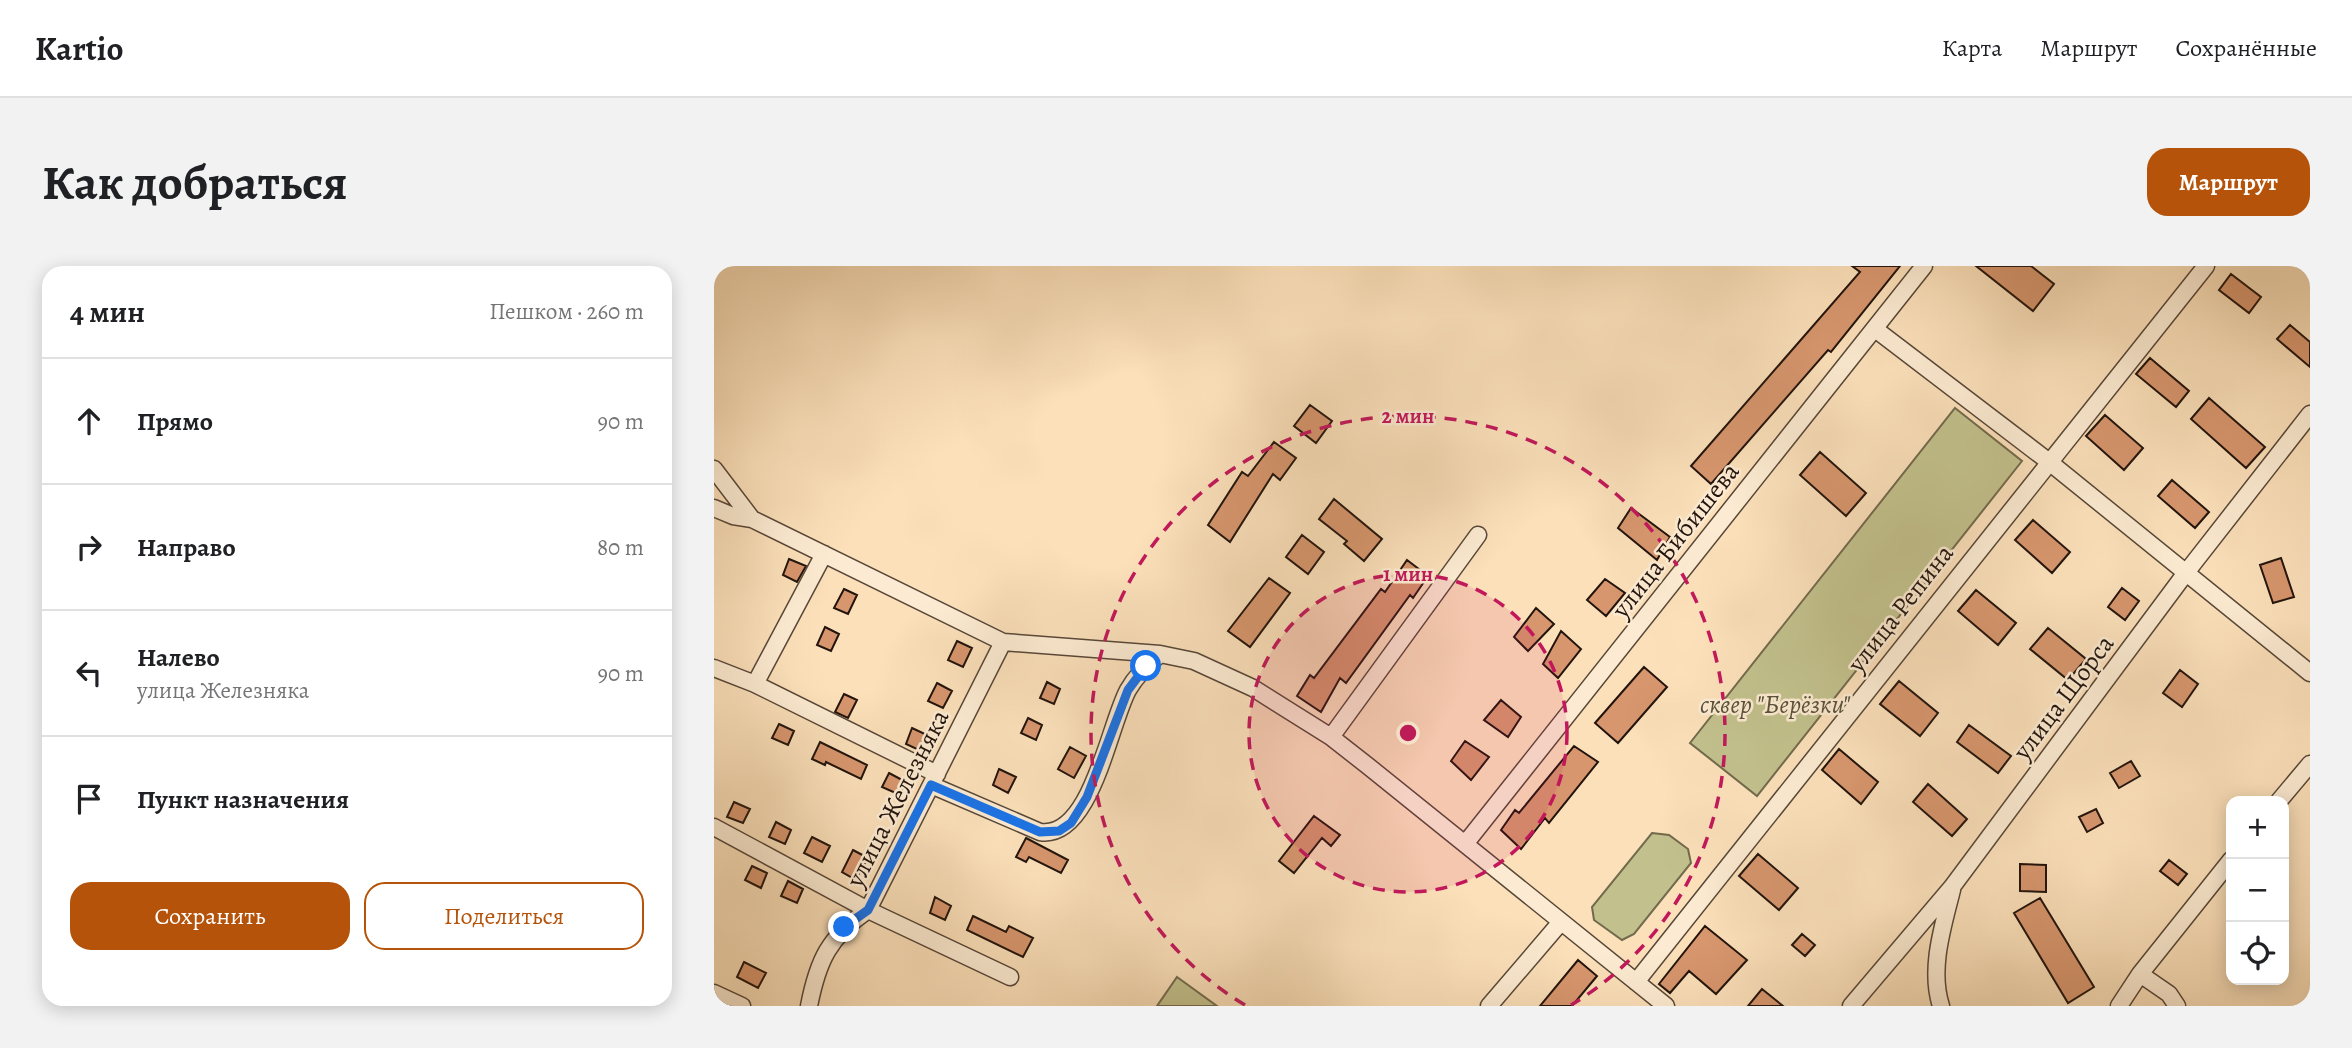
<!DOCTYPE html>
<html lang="ru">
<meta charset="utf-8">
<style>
body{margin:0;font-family:Alegreya,serif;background:#f2f2f2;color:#202124}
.controls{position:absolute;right:21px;bottom:21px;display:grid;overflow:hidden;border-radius:14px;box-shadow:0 4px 18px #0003}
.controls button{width:63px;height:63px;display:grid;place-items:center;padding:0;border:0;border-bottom:2px solid #e0e0e0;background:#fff;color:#202124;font:35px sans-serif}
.stop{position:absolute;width:21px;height:21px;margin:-16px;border:5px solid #1a73e8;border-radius:50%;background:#fff}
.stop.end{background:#1a73e8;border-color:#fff;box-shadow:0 2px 7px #0008}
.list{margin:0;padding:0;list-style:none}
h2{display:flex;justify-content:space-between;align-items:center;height:91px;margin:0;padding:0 28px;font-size:30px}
h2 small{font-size:23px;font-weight:400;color:#757577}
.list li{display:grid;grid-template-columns:46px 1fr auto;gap:21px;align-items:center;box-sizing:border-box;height:126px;padding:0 28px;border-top:2px solid #e0e0e0}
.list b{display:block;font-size:26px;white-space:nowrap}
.list p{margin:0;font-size:23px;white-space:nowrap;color:#757577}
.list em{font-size:23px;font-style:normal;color:#757577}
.actions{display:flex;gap:14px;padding:21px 28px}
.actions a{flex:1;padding:16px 0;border:2px solid #b45309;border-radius:21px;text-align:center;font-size:24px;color:#b45309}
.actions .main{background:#b45309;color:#fff}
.icon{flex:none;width:38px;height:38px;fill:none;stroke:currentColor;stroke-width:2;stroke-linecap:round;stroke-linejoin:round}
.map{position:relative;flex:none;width:1596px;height:740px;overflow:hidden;border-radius:21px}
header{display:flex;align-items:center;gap:42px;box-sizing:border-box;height:98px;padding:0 35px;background:#fff;border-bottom:2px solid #e0e0e0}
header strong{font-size:33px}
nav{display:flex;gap:38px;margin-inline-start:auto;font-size:24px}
.intro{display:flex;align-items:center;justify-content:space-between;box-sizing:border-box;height:168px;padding:0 42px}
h1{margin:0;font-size:49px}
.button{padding:18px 32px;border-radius:21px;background:#b45309;color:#fff;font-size:24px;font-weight:700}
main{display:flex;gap:42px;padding:0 42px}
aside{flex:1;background:#fff;border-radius:21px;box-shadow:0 4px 18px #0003}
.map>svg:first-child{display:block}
.green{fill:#c2c18d;stroke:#726a4d;stroke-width:2}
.building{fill:#d7966e;stroke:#22140d;stroke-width:2}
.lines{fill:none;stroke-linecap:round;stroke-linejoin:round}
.minor-casing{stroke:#584738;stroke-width:19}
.minor{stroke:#fcebd2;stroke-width:16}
.route{stroke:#1a73e8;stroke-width:9}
.ring{fill:none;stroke:#c2185b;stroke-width:3.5;stroke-dasharray:12 9}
.labels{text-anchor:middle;stroke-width:5;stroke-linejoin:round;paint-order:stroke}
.street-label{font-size:26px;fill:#22140d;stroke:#fcebd2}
.park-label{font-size:26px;font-style:italic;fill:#5a513a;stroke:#fcebd2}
.centre{fill:#c2185b;stroke:#fcebd2;stroke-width:3.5}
.ring-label{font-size:21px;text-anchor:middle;font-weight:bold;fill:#c2185b;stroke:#fcebd2;stroke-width:5;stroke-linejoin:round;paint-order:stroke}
</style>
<header>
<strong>Kartio</strong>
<nav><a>Карта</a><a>Маршрут</a><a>Сохранённые</a></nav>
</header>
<div class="intro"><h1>Как добраться</h1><a class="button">Маршрут</a></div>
<main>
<aside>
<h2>4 мин<small>Пешком · 260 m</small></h2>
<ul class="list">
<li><svg class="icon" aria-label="ahead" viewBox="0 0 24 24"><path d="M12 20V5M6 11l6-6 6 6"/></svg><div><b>Прямо</b></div><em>90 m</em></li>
<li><svg class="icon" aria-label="right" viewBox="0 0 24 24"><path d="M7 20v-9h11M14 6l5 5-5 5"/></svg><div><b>Направо</b></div><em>80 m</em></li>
<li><svg class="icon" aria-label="left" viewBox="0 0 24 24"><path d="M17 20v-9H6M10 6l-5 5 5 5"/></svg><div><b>Налево</b><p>улица Железняка</p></div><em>90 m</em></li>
<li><svg class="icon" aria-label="arrive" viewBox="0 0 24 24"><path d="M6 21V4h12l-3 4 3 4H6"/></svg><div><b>Пункт назначения</b></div></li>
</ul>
<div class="actions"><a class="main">Сохранить</a><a>Поделиться</a></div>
</aside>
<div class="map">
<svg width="1596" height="740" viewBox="0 0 1596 740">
<rect width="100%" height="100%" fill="#fbe0ba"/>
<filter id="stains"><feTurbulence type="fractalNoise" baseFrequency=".00286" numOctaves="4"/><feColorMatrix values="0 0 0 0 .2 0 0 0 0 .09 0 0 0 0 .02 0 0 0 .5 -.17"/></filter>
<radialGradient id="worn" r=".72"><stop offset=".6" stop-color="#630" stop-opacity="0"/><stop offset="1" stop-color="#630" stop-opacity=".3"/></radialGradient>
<path class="green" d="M1241,142L1308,195L1043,530L976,477Z
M938,567L955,569L974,583L977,597L920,668L908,674L880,654L878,641Z
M463,711L503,740H443Z"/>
<path class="building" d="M1138,0H1186L1117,86L1114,84L997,218L977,200L1146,6Z
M1262,0H1317L1340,18L1319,45Z
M1517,8L1547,31L1535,47L1505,24Z
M1576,59L1596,76V101L1563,73Z
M1436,92L1475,125L1462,141L1422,108Z
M1495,132L1551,181L1532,202L1477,153Z
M596,139L618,155L602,177L580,160Z
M1391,149L1429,182L1410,204L1372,170Z
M560,176L582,192L566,214L559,208L516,276L494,259L528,206L534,210Z
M1106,186L1152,227L1132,250L1086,209Z
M1458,214L1495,246L1481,262L1444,230Z
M620,233L668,273L650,295L630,278L633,275L605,253Z
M917,242L956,271L943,294L904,262Z
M1319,254L1356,286L1338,307L1301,274Z
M588,269L610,286L594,308L572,291Z
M1567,292L1580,331L1559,337L1546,299Z
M75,293L92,300L83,316L69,309Z
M693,294L714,310L699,332L696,329L632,417L626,412L607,446L583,430L596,409L600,412L667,323L671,326Z
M555,312L576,327L536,381L514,365Z
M891,313L911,327L892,350L873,334Z
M1408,322L1425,335L1411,354L1394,341Z
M130,323L143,329L134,348L120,342Z
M1262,324L1302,357L1284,379L1244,345Z
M822,342L840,358L814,385L800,371Z
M111,361L125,368L117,385L103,379Z
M1334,362L1372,393L1354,414L1316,383Z
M847,365L867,383L844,412L829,398Z
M243,375L258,382L249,401L234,394Z
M930,401L953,421L904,477L881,457Z
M1466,404L1484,418L1468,441L1449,427Z
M1185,415L1224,447L1206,470L1166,438Z
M333,416L346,423L340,438L326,432Z
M223,417L238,425L229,442L214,435Z
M130,428L143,434L134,452L121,446Z
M787,434L807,451L794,471L770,454Z
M314,452L328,459L322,474L307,467Z
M65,458L80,465L74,479L58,472Z
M1255,459L1297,490L1284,507L1243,476Z
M198,462L213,469L207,485L192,478Z
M751,475L775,491L757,514L737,495Z
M106,476L153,499L147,513L112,496L111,499L98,493Z
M860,480L884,496L835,557L831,552L807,583L787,564L801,544L805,547Z
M356,481L372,490L360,512L344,503Z
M1125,483L1164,516L1147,538L1108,504Z
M1417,495L1426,510L1405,522L1396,507Z
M285,503L302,511L294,527L279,519Z
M175,507L192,516L186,529L168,521Z
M1214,518L1253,553L1238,570L1199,536Z
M20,536L36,543L29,557L13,551Z
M1382,543L1389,557L1373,566L1365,551Z
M600,550L626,569L617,580L608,572L580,607L565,595Z
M62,556L77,564L71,578L55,571Z
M98,571L116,580L108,596L90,587Z
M312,572L354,594L347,607L315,591L312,596L302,591Z
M139,584L154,592L142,614L128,606Z
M1044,588L1084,622L1065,644L1025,610Z
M1455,594L1473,608L1464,619L1446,605Z
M1306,598L1332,599V626L1306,625Z
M38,600L53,607L47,622L31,614Z
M74,615L89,623L83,637L67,630Z
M221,631L237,640L231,654L216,647Z
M1326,632L1380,721L1354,737L1300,647Z
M259,650L292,666L295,660L319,672L309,691L253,664Z
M991,660L1033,694L1002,728L975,705L956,727L945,718Z
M1088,668L1101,679L1091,690L1078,679Z
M864,694L883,710L858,740H826Z
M30,696L52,707L44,722L23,711Z
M1048,723L1069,740H1034Z"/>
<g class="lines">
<g class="minor-casing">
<path id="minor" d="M1161,63L1334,195L1596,407
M0,203L38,253L289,376L446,388L480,395L539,422L617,471L654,500L952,740
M0,242L19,250L38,253
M0,402L41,418L223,508
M41,418L110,288
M617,471L764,269
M217,519L326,566C377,574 395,459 414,424C422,410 434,398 446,388
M1565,535L1596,498
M0,561L154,644L296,711
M751,578L1210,0
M1426,708L1455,728L1463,740
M922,716L1492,0
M0,727L28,740
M95,740C104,694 115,671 154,644L289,376
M775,740L846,657
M1137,740L1238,621L1471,308L1596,148
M1227,740C1215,703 1229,660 1238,624
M1405,740L1426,708L1517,594"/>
</g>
<use href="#minor" class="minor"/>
</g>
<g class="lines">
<path class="route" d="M130,661L154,644L217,519L326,566L345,565L357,557L373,531L414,424L432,400"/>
</g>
<circle cx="694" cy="467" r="159" fill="#c2185b" fill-opacity=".12"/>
<g class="ring">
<circle cx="694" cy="467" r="159"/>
<path d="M531 739A317 317 0 1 1 857 739"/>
</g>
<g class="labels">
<g class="street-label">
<text transform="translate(961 274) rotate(-52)" y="9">улица Бибишева</text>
<text transform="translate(1186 342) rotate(-52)" y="9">улица Репина</text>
<text transform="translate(1349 431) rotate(-53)" y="9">улица Щорса</text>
<text transform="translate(183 532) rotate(-63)" y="9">улица Железняка</text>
</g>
<g class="park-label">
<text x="1061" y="447">сквер "Берёзки"</text>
</g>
</g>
<circle cx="694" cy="467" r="10" class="centre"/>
<g class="ring-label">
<text x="694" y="157">2 мин</text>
<text x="694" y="315">1 мин</text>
</g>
<rect width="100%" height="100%" filter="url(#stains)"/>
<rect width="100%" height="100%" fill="url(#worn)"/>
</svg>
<div class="controls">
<button>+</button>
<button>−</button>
<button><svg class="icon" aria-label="locate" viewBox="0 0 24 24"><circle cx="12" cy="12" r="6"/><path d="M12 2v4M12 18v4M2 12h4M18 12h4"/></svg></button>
</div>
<div class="stop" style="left:432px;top:400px"></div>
<div class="stop end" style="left:130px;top:661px"></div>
</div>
</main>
